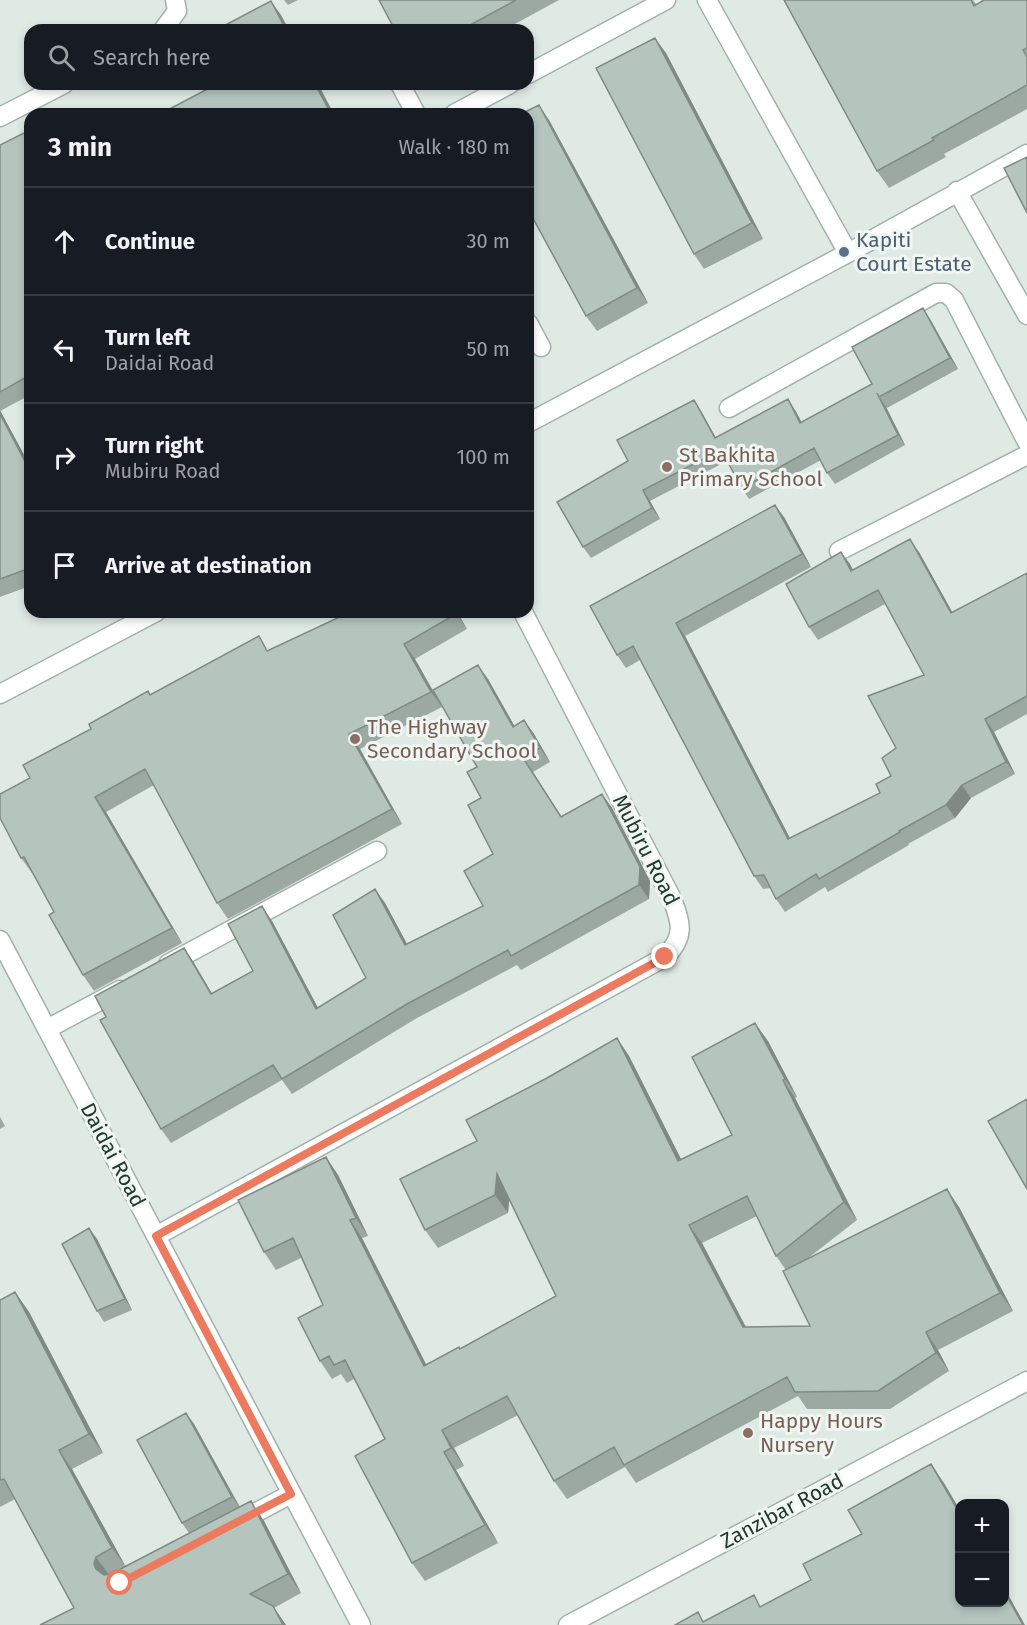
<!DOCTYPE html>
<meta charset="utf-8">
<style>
body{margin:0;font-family:"Fira Sans",sans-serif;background:#242831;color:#f1f3f6}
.controls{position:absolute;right:18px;bottom:18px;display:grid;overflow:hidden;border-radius:12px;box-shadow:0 3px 9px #0003}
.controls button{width:54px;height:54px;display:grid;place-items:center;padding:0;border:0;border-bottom:2px solid #363941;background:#171b24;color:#f1f3f6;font:30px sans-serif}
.stop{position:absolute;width:18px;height:18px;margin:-14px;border:4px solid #eb7a5e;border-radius:50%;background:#fff}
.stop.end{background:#eb7a5e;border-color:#fff;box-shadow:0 2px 6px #0008}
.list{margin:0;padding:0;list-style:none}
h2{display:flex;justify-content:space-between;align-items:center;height:78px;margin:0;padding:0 24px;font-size:26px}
h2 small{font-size:20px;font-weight:400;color:#9ea1a6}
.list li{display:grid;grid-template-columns:39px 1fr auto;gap:18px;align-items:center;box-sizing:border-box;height:108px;padding:0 24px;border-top:2px solid #363941}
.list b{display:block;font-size:22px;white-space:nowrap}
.list p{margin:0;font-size:20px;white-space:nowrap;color:#9ea1a6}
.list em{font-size:20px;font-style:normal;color:#9ea1a6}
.icon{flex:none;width:33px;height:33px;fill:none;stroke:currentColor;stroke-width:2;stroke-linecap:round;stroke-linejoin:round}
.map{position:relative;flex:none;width:1027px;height:1625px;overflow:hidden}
.search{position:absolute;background:#171b24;box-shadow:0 3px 9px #0003;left:24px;top:24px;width:510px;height:66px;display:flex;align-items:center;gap:15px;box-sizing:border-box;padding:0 21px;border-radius:18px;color:#9ea1a6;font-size:22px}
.panel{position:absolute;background:#171b24;box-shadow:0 3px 9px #0003;left:24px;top:108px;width:510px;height:510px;border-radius:18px}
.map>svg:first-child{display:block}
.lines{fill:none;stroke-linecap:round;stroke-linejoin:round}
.lane-casing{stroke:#a3b1ac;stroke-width:21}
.street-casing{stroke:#a3b1ac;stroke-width:21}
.lane{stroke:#fff;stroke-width:18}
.street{stroke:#fff;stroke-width:18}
.wall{fill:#9ca9a3;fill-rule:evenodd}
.shaded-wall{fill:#7f8a85}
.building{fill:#b5c5be;stroke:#7f8a85;stroke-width:1.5}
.route{stroke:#eb7a5e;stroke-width:8}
.service-dot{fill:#5c6f8a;stroke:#f0f7f3;stroke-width:2}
.education-dot{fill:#8d6e63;stroke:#f0f7f3;stroke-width:2}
.labels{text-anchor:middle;stroke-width:6;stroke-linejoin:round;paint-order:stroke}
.service-label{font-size:21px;fill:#4e5e75;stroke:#f0f7f3;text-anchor:start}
.education-label{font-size:21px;fill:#785e54;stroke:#f0f7f3;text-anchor:start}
.street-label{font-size:21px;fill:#223932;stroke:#f0f7f3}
</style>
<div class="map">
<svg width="1027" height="1625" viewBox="0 0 1027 1625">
<rect width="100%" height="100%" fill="#e0eae5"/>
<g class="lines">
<g class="lane-casing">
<path id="lane" d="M729,408L936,293H946L954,300L1027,442
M839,551L1027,455
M236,1523L291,1494"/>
</g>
<g class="street-casing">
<path id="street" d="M707,0L848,253
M163,30L177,11L175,0
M528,74L666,0
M400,84L416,114
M454,114L510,84
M0,117L64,84
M957,191L1027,315
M528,323L541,347
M528,423L848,253L1027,154
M0,694L156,612
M0,940L361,1625
M168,964L377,851
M47,1029L120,990
M156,1236L665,957C685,937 682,924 672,899L523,612
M568,1625L1027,1381"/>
</g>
<use href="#lane" class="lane"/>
<use href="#street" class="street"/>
</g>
<path class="wall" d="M284,0H298L288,5Z
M379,0H559L504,30H395Z
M784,0H973L976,4L1027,0V109L944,154L946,157L889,188L877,171Z
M666,53L763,239L704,269L694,254Z
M549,120L648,303L597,331L586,316Z
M30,130V395L0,411L30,466V586L0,597V145Z
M923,308L930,319L958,369L887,408L886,407L905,445L835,484L827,473L821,460L749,499L742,488L727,461L650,501L660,519L591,558L583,547L628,461L694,400L701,411L716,438L795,410L802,423L872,384Z
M784,517L811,567L685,636L790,838L880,793L891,776L896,748L924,675L885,604L818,640L809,627L841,552L853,570L919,552L952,612L1027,573V714L994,732L1015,774L971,798L955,818L908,844L909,845L828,892L825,887L785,912L776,899L771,888L763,889L754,876L640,660L626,668L617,655Z
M457,612L467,629L415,659L442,707L360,749L402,824L228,919L217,903L154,785L106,812L182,943L94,991L83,975L54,912L33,873H32L21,858L30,778L91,729L150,695L269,650Z
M488,679L514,726L524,720L534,734L550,762L533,772L561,816L602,794L612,808L650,881L649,899L521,970L517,965L417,1018L292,1094L282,1080L171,1143L161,1129L106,1017L184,948L194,963L212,994L253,971L272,921L318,1008L366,978L375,889L385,903L407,944L483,906L493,854L481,798L477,767Z
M617,1038L629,1056L681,1159L732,1135L768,1041L797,1097L795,1098L857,1220L807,1259L959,1207L1013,1311L938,1350L949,1371L890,1409H807L798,1396L636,1483L625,1467L567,1499L554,1481L518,1415L454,1448L464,1466L456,1470L498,1543L425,1581L412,1563L385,1439L354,1379L347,1383L341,1374L332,1379L320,1361L323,1305L301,1258L276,1270L264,1252L326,1157L338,1175L368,1236L362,1238L426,1364L460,1349L556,1296L509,1199L508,1213L438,1248L425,1230L477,1141L547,1078ZM757,1216L776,1256L786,1270L810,1326L746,1327L702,1243Z
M0,1117L5,1126L0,1129Z
M89,1228L97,1239L132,1310L104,1322L97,1311Z
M15,1292L29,1312L103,1453L72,1469L125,1566L189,1533L182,1523L186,1413L194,1424L240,1507L264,1521L301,1593L274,1608L286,1625H40L74,1608L15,1499L0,1507V1300Z"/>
<path class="shaded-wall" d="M271,1L281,15L289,30H286Z
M655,38L666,53L763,239L752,223Z
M315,84H318L334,114H331Z
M539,105L549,120L648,303L637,288Z
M923,308L930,319L958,369L950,358Z
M879,397L886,407L905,445L898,435Z
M788,399L795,410L808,434L800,423Z
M694,400L701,411L722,449L715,438Z
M0,410L30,466V471L0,414Z
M643,490L650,501L660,519L652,508Z
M775,505L784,517L811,567L802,554Z
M910,539L919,552L960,626L951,613Z
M841,552L850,564L860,584L851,571Z
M455,612H457L467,629Z
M676,623L685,636L797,852L788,839Z
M404,644L415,659L442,707L431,692Z
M478,665L488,679L523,741L513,727Z
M985,719L994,732L1015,774L1006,762Z
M524,720L534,734L550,762L540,748Z
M349,734L360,749L402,824L392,809Z
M523,758L533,772L570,831L561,817Z
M962,785L971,798L955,818L946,805Z
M602,794L612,808L650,881L649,899L639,885Z
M95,797L106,812L182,943L172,928Z
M375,889L385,903L415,959L405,945Z
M262,906L272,921L326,1023L316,1009Z
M184,948L194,963L221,1009L211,994Z
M755,1023L768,1041L797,1097L785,1079Z
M617,1038L629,1056L691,1179L678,1161Z
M783,1080L795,1098L857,1220L844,1202Z
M326,1157L338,1175L368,1236L356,1218Z
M497,1174L510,1192L508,1213L495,1195Z
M947,1189L959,1207L1013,1311L1000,1293Z
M350,1220L362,1238L436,1384L424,1366Z
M689,1225L702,1243L755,1345L743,1327Z
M89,1228L97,1239L132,1310L125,1299Z
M15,1292L29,1312L103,1453L89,1434Z
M926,1332L938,1350L949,1371L936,1353Z
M186,1413L194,1424L240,1508L232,1497Z
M442,1430L454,1448L464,1466L451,1448Z
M59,1450L72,1469L126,1567L112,1548Z
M444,1452L456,1470L498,1543L485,1525Z
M931,1464L944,1483L960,1510V1514Z
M251,1501L264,1521L301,1593L288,1574Z
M96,1557L110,1576L109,1589L96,1569L94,1564Z
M1005,1589L1025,1625H1023L1005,1593Z
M273,1606L286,1625H283Z"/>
<path class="building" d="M379,0H516L461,30H395Z
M784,0H971L974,6L984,0H1027V48L1023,50L1027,57V85L932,138L934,140L877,171Z
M271,1L286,30H216Z
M655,38L752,223L694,254L596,68Z
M217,84H315L331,114H160Z
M539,105L637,288L586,316L528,209V114H521Z
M30,130V375L0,392V145Z
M1027,157V213L1004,168Z
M923,308L950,358L879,397L877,393L898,435L827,473L814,448L742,488L721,450L643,490L652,508L583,547L557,502L628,461L617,440L694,400L715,438L788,399L800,423L872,384L852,347Z
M0,414L30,471V568L0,579Z
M775,505L802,554L676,623L788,839L880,793L876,784L891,776L882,758L896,748L868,696L924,675L878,590L809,627L786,584L841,552L851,571L910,539L951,613L1027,573V696L985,719L1006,762L962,785L946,805L899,831L900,832L819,879L816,874L776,899L764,875L754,876L633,646L617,655L590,606Z
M342,612H455L456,614L404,644L431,692L349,734L392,809L217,903L145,769L95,797L172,928L83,975L49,915L54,912L24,857L21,858L0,818V794L30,778L23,765L91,729L89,724L148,691L150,695L259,636L267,651L344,615Z
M478,665L513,727L524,720L540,748L523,758L561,817L602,794L640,867L639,885L511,956L508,950L407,1004L282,1079L273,1065L161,1129L100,1020L106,1017L95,996L184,948L211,994L253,971L228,924L262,906L316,1009L366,978L333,915L375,889L405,945L483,906L464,871L493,854L468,805L481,798L467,772L477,767L433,690Z
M755,1023L785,1079L783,1080L844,1202L776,1256L747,1196L689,1225L743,1327L810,1326L783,1271L947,1189L1000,1293L926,1332L936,1353L878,1391L795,1392L787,1377L624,1465L614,1447L554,1481L507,1396L442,1430L451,1448L444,1452L485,1525L412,1563L355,1456L385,1439L345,1360L334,1365L329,1356L320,1361L298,1318L323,1305L293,1238L264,1252L238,1200L326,1157L356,1218L350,1220L424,1366L459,1347L460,1349L556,1296L497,1174L495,1195L425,1230L400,1179L477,1141L466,1120L547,1078L617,1038L678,1161L732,1135L692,1057Z
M1027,1099V1189L988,1121Z
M89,1228L125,1299L97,1311L62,1244Z
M15,1292L89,1434L59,1450L112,1548L96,1557L94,1564L96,1569L104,1575L111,1574L251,1501L288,1574L250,1594L273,1606L283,1625H40L74,1608L4,1479L0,1480V1300Z
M186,1413L232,1497L182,1523L137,1440Z
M931,1464L960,1514V1602H1005V1593L1023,1625H675L698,1612L703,1622L754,1595L760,1607L811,1580L803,1564L862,1534L848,1510Z"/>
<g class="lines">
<path class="route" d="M120,1583L291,1494L156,1236L665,957"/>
</g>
<circle class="service-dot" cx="844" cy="252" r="6"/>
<g class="education-dot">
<circle cx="667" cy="467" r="6"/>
<circle cx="355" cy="739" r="6"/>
<circle cx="748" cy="1433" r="6"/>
</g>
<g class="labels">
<g class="service-label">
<text x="856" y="247">Kapiti<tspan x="856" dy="24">Court Estate</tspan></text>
</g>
<g class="education-label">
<text x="679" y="462">St Bakhita<tspan x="679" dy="24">Primary School</tspan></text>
<text x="367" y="734">The Highway<tspan x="367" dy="24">Secondary School</tspan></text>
<text x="760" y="1428">Happy Hours<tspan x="760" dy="24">Nursery</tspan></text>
</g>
<g class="street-label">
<text transform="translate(646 850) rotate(63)" y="7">Mubiru Road</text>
<text transform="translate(113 1155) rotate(62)" y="7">Daidai Road</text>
<text transform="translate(782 1511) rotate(-28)" y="7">Zanzibar Road</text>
</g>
</g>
</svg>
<div class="controls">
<button>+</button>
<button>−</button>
</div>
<div class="stop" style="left:120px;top:1583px"></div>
<div class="stop end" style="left:665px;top:957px"></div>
<div class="search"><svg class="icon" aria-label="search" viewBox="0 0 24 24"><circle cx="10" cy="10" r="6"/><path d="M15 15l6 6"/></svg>Search here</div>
<section class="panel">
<h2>3 min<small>Walk · 180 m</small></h2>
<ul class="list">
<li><svg class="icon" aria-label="ahead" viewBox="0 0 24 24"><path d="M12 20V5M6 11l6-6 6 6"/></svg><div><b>Continue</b></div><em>30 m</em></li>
<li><svg class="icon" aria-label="left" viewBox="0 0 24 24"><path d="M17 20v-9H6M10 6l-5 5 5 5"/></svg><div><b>Turn left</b><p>Daidai Road</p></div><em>50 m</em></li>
<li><svg class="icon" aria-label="right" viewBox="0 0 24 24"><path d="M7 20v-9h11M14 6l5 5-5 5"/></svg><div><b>Turn right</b><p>Mubiru Road</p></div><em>100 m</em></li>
<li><svg class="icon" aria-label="arrive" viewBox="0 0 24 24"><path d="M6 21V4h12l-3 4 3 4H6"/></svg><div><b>Arrive at destination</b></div></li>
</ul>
</section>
</div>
